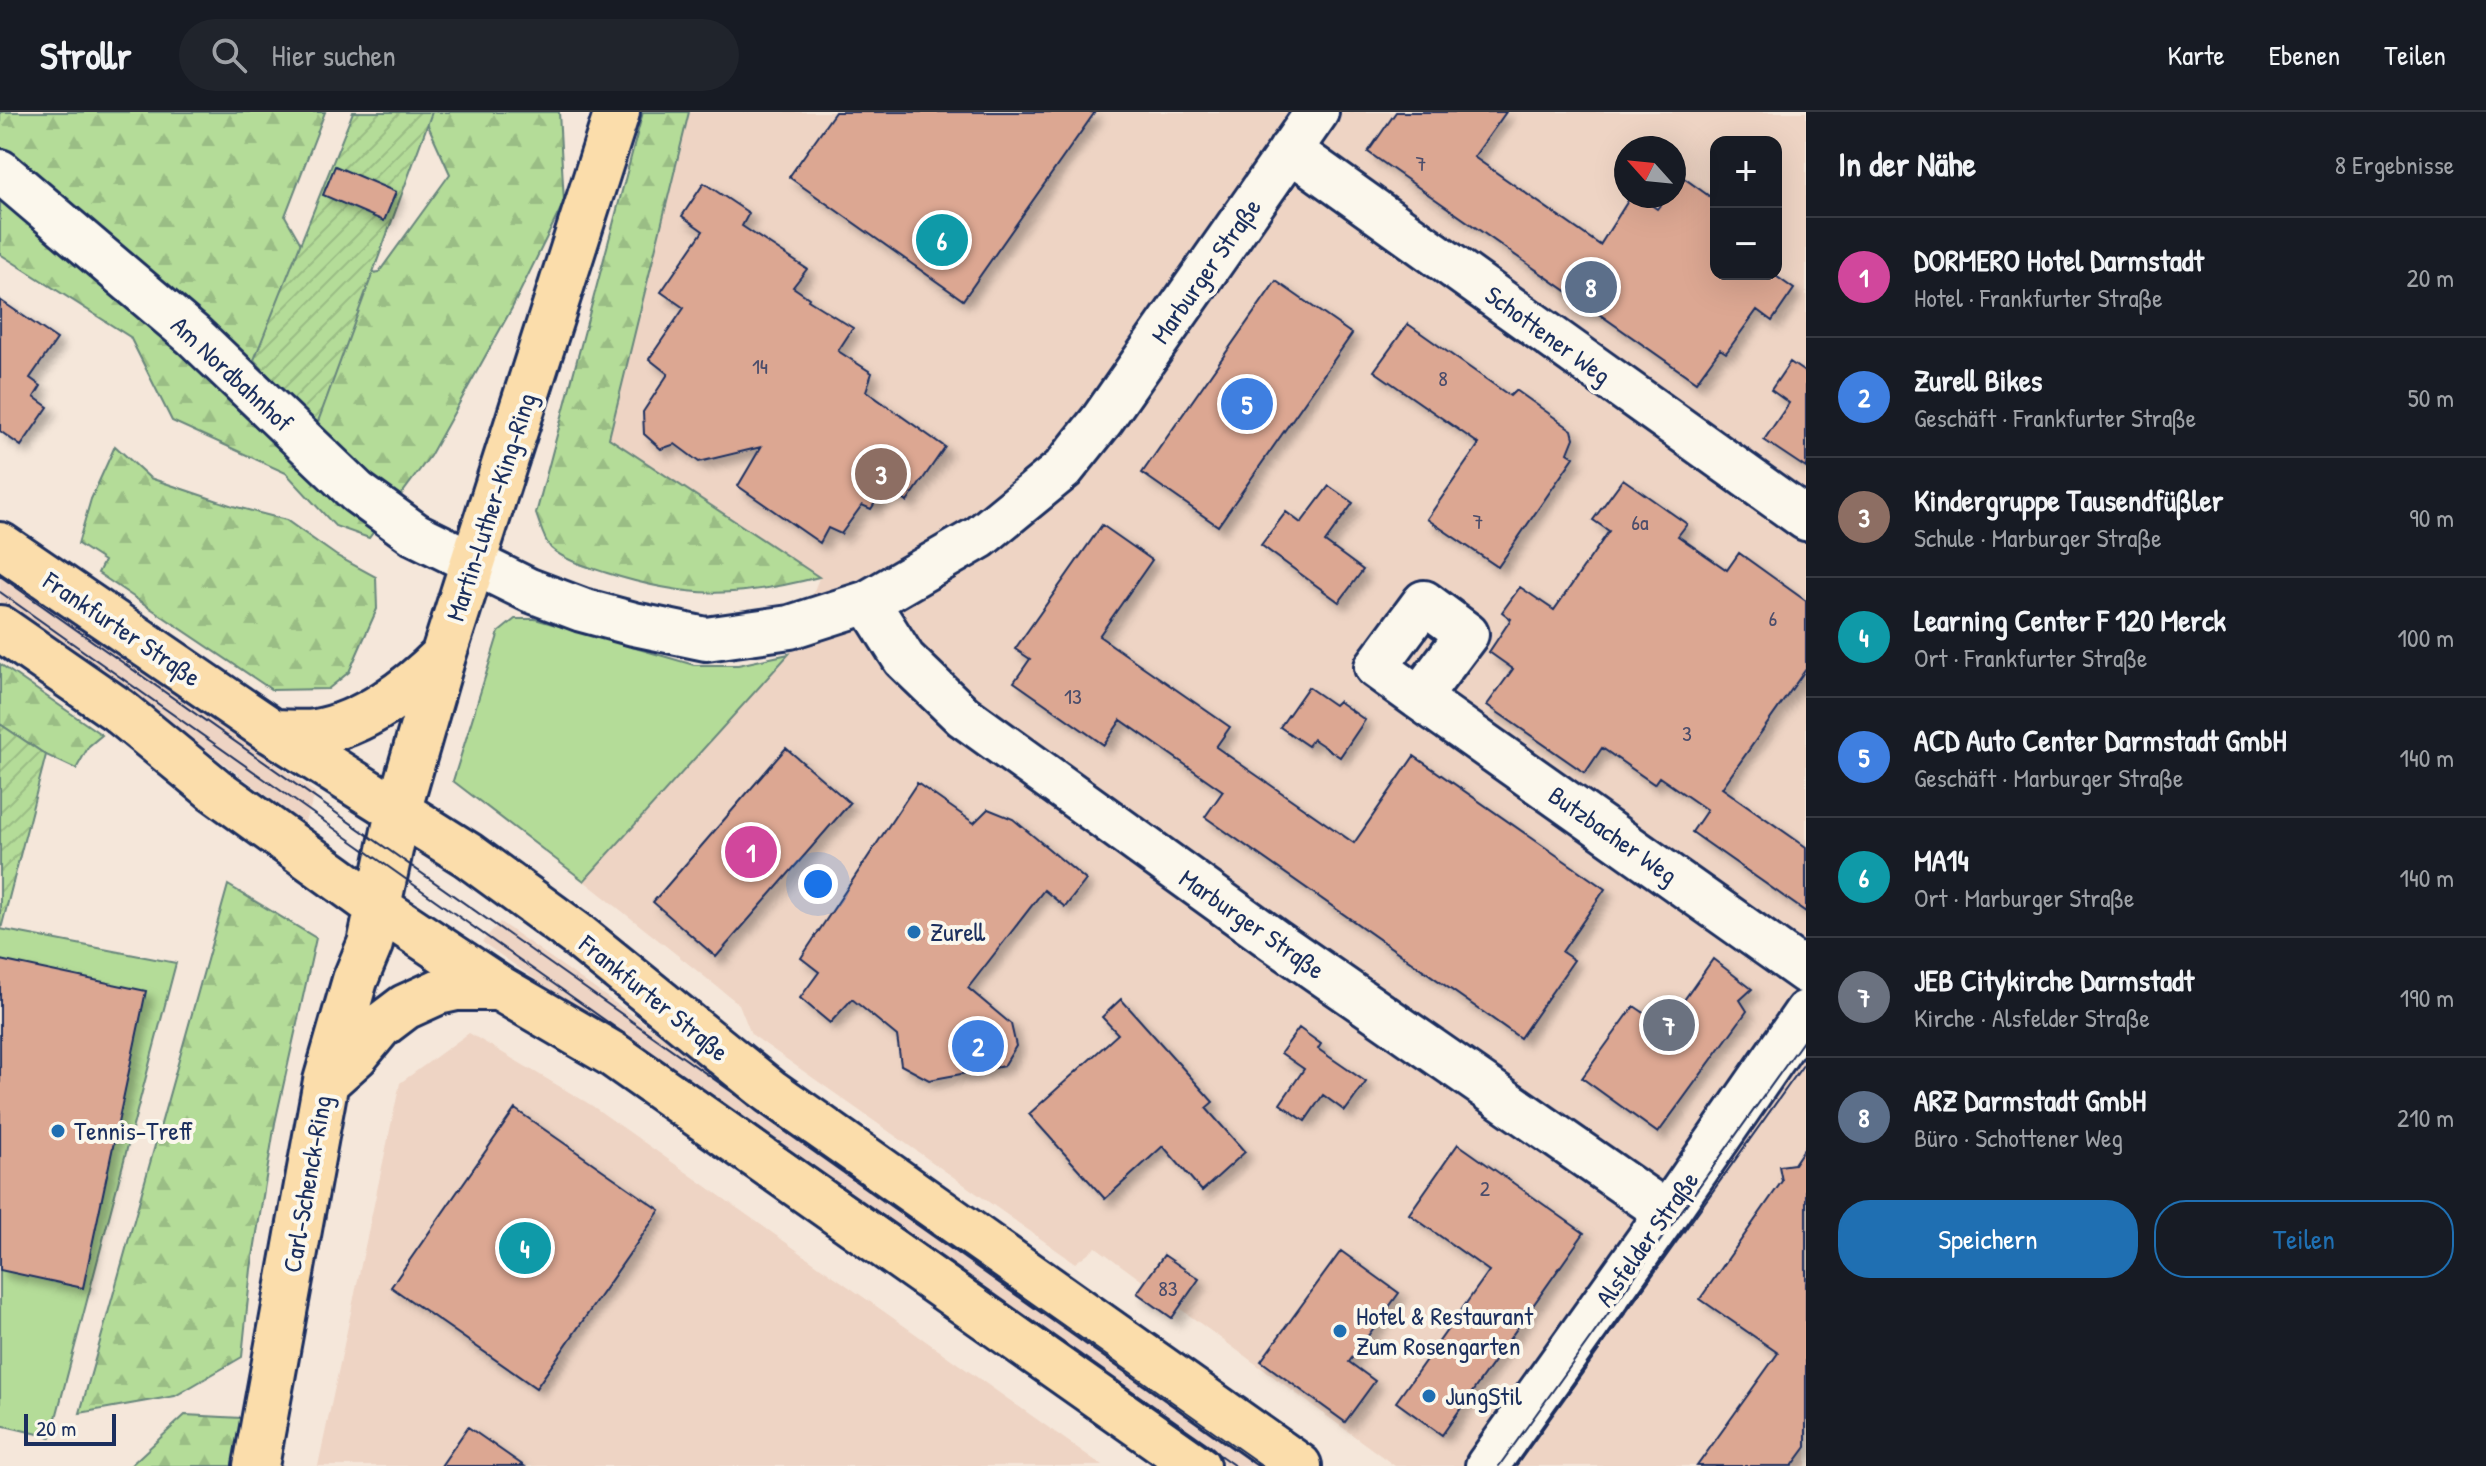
<!DOCTYPE html>
<html lang="de">
<meta charset="utf-8">
<style>
body{margin:0;font-family:"Patrick Hand",sans-serif;background:#20242c;color:#f1f3f6}
.controls{position:absolute;right:24px;top:24px;display:grid;overflow:hidden;border-radius:16px;box-shadow:0 8px 32px #0002}
.controls button{width:72px;height:72px;display:grid;place-items:center;padding:0;border:0;border-bottom:2px solid #363941;background:#171b24;color:#f1f3f6;font:40px sans-serif}
.compass{position:absolute;left:1614px;top:24px;width:72px;height:72px;border-radius:50%;background:#171b24;box-shadow:0 8px 32px #0002;rotate:297deg}
.scale{position:absolute;left:24px;bottom:20px;width:92px;box-sizing:border-box;padding-left:8px;border:4px solid #1b2f5e;border-top:0;font-size:22px;line-height:28px;white-space:nowrap;color:#1b2f5e;-webkit-text-stroke:6px #fbf7ec;paint-order:stroke}
.you{position:absolute;left:818px;top:772px;width:28px;height:28px;margin:-20px;border:6px solid #fff;border-radius:50%;background:#1a73e8;box-shadow:0 0 0 12px #1a73e833}
.badge{display:grid;place-items:center;width:52px;height:52px;border-radius:50%;background:#1f6fb2;color:#fff;font-size:26px;font-weight:700}
.pin{position:absolute;translate:-50% -50%;border:4px solid #fff;box-shadow:0 2px 8px #0006}
.list{margin:0;padding:0;list-style:none}
h2{display:flex;justify-content:space-between;align-items:center;height:104px;margin:0;padding:0 32px;font-size:34px}
h2 small{font-size:26px;font-weight:400;color:#9ea1a6}
.list li{display:grid;grid-template-columns:52px 1fr auto;gap:24px;align-items:center;box-sizing:border-box;height:120px;padding:0 32px;border-top:2px solid #363941}
.list b{display:block;font-size:30px;white-space:nowrap}
.list p{margin:0;font-size:26px;white-space:nowrap;color:#9ea1a6}
.list em{font-size:26px;font-style:normal;color:#9ea1a6}
.actions{display:flex;gap:16px;padding:24px 32px}
.actions a{flex:1;padding:18px 0;border:2px solid #1f6fb2;border-radius:32px;text-align:center;font-size:28px;color:#1f6fb2}
.actions .main{background:#1f6fb2;color:#fff}
.icon{flex:none;width:44px;height:44px;fill:none;stroke:currentColor;stroke-width:2;stroke-linecap:round;stroke-linejoin:round}
.map{position:relative;flex:none;width:1806px;height:1354px;overflow:hidden}
header{display:flex;align-items:center;gap:48px;box-sizing:border-box;height:112px;padding:0 40px;background:#171b24;border-bottom:2px solid #363941}
header strong{font-size:38px}
nav{display:flex;gap:44px;margin-inline-start:auto;font-size:28px}
.search{width:560px;height:72px;background:#20242c;display:flex;align-items:center;gap:20px;box-sizing:border-box;padding:0 28px;border-radius:44px;color:#9ea1a6;font-size:30px}
main{display:flex}
aside{flex:1;background:#171b24}
.map>svg:first-child{display:block}
.built{fill:#eed4c4;fill-rule:evenodd}
.forest{fill:url(#forest-firs);stroke:#68867b;stroke-width:2}
.park{fill:#b4dc98;stroke:#68867b;stroke-width:2}
.garden{fill:url(#garden-furrows);stroke:#68867b;stroke-width:2}
.building{fill:#dca792;stroke:#1b2f5e;stroke-width:2;filter:url(#shadow)}
.lines{fill:none;stroke-linecap:round;stroke-linejoin:round}
.minor-casing{stroke:#1b2f5e;stroke-width:48}
.major-casing{stroke:#1b2f5e;stroke-width:50}
.minor{stroke:#fbf7ec;stroke-width:42}
.major{stroke:#fbddab;stroke-width:44}
.tram{stroke:#1b2f5e;stroke-width:2}
.poi-dot{fill:#1f6fb2;stroke:#fbf7ec;stroke-width:3}
.labels{text-anchor:middle;stroke-width:8;stroke-linejoin:round;paint-order:stroke}
.number-label{font-size:22px;fill:#4b4d6b}
.street-label{font-size:26px;fill:#1b2f5e;stroke:#fbf7ec}
.poi-label{font-size:26px;fill:#1b2f5e;stroke:#fbf7ec;text-anchor:start}
</style>
<header>
<strong>Strollr</strong>
<div class="search"><svg class="icon" aria-label="search" viewBox="0 0 24 24"><circle cx="10" cy="10" r="6"/><path d="M15 15l6 6"/></svg>Hier suchen</div>
<nav><a>Karte</a><a>Ebenen</a><a>Teilen</a></nav>
</header>
<main>
<div class="map">
<svg width="1806" height="1354" viewBox="0 0 1806 1354">
<defs>
<pattern id="forest-firs" width="22" height="20" patternUnits="userSpaceOnUse" patternTransform="scale(2)"><rect width="22" height="20" fill="#b4dc98"/><path d="M5 1l3.5 6h-7zM16 11l3.5 6h-7z" fill="#9abd85"/></pattern>
<pattern id="garden-furrows" width="10" height="10" patternUnits="userSpaceOnUse" patternTransform="scale(2)"><rect width="10" height="10" fill="#b4dc98"/><path d="M-1 1l2-2M0 10L10 0M9 11l2-2" fill="none" stroke="#9abd85"/></pattern>
<filter id="shadow"><feDropShadow dx="7" dy="7" stdDeviation="4" flood-color="#0004"/></filter>
</defs>
<rect width="100%" height="100%" fill="#f5e7da"/>
<filter id="ink" filterUnits="userSpaceOnUse"><feTurbulence type="fractalNoise" baseFrequency=".0125" numOctaves="2"/><feDisplacementMap in="SourceGraphic" scale="16" xChannelSelector="R" yChannelSelector="G"/><feConvolveMatrix kernelMatrix="1 2 1 2 8 2 1 2 1" color-interpolation-filters="sRGB"/></filter>
<g filter="url(#ink)">
<path class="built" d="M689,0H1806V1354H1395L1096,1135L1075,1151L751,922L739,892L584,769L789,542L819,466L609,326ZM1716,30H1776V162H1716ZM1626,36H1674V84H1626Z
M0,449L177,576L175,580L316,681L304,712L197,631L0,491Z
M500,810L1273,1354H1226L482,830Z
M469,921L591,993L1103,1354H318L400,971Z"/>
<path class="forest" d="M0,0H325L285,104L322,169L379,160L450,62L422,0H559L564,90L512,196L430,344L369,426L335,414L286,361L172,309L130,225L0,142Z
M643,0H689L609,326L819,465C737,486 689,487 607,461C589,455 565,449 551,436C544,429 540,412 536,402Z
M115,334L150,366L233,394L286,408L337,444L376,465L377,497L349,560L328,577L272,578L98,461L104,449L78,432L91,387Z
M0,552L102,623L89,634L76,657L46,643L0,612Z
M228,773L316,826L275,1011L251,1157L242,1245L175,1284L80,1301Z
M185,1303L241,1306L233,1354H130Z"/>
<path class="park" d="M515,507H535L694,553H738L789,542L584,769L453,669L499,520Z
M0,817L176,851L51,1325L0,1313Z"/>
<path class="garden" d="M353,0H432L316,315L254,248Z
M0,612L46,643L1,817H0Z"/>
<path class="building" d="M835,0H1095L963,188L789,65Z
M1396,0H1506L1474,45L1600,133L1631,84H1638L1657,97L1667,84H1674V74L1681,64L1716,89V162H1773L1794,177L1772,209L1757,198L1726,241L1720,237L1696,270L1368,40Z
M335,54L396,80L384,109L323,83Z
M704,71L749,101L742,114L807,157L793,175L809,186L808,188L853,216L838,239L872,261L866,279L945,335L907,390L886,374L871,397L862,393L841,422L828,416L820,431L738,374L761,335L699,350L675,332L661,337L644,322L643,300L668,262L649,247L684,196L661,180L703,119L682,104Z
M1276,169L1352,222L1218,414L1142,361Z
M0,188L57,227L30,266L41,274L34,285L48,295L21,334L0,319Z
M1408,212L1510,284L1516,278L1572,318L1574,326L1568,341L1574,345L1498,455L1427,407L1479,332L1374,259Z
M1790,250L1806,261V356L1764,328L1789,291L1771,278Z
M1623,367L1687,412L1678,424L1727,458L1739,441L1806,489V557L1722,676L1806,735V800L1692,720L1707,698L1659,665L1654,672L1602,636L1585,661L1487,593L1513,557L1489,540L1511,507L1502,500L1520,475L1554,498L1609,419L1593,408Z
M1329,374L1353,391L1325,430L1363,458L1339,490L1261,433L1286,400L1301,411Z
M1102,413L1152,448L1099,524L1230,615L1216,635L1354,731L1414,644L1605,777L1562,840L1574,848L1520,926L1205,705L1223,679L1121,608L1104,633L1014,570L1030,547L1015,537Z
M1308,575L1334,593L1338,589L1365,608L1340,645L1313,627L1308,634L1280,615Z
M786,636L850,691L716,845L653,790Z
M917,671L974,711L988,697L1013,707L1086,768L1065,795L1044,778L968,876L1011,912L1016,934L1004,954L929,968L901,953L897,924L852,887L830,911L800,886L819,860L801,846Z
M1713,847L1752,877L1740,888L1747,899L1658,1021L1582,966L1634,894L1665,915Z
M0,848L146,879L83,1176L0,1158Z
M1121,887L1213,990L1206,996L1245,1040L1202,1079L1163,1034L1105,1087L1029,1002L1118,922L1102,905Z
M1299,916L1321,932L1318,937L1366,970L1345,999L1323,983L1305,1009L1280,992L1304,957L1281,941Z
M515,997L660,1098L536,1276L391,1175Z
M1458,1032L1584,1121L1442,1323L1396,1290L1489,1159L1409,1102Z
M1806,1034V1335L1792,1354H1697L1778,1241L1700,1187L1782,1069L1779,1054L1794,1052Z
M1341,1139L1399,1181L1349,1250L1375,1269L1345,1310L1261,1249Z
M1164,1143L1199,1167L1172,1206L1137,1181Z
M468,1315L524,1354H441Z"/>
<g class="lines">
<g class="minor-casing">
<path id="minor" d="M1290,38L1806,407
M0,59L194,224L357,380L415,422L529,478L582,498L634,512L706,527L790,515L868,490L980,425L1063,357L1102,308L1317,0
M868,490L904,547L963,604L1275,829L1667,1101
M1424,490L1467,522L1419,586L1376,555Z
M1419,586L1806,860
M1487,1354L1667,1101L1806,900"/>
</g>
<g class="major-casing">
<path id="major" d="M0,433L273,620L468,743L576,822L771,980L1299,1354
M0,516L118,598L214,677L376,794L499,876L612,942L1197,1354
M273,620C287,620 303,622 316,620C364,612 410,577 443,544
M328,968L356,943L380,914L405,895L438,880L456,876H499
M256,1354L326,969L355,868L370,832L398,700L443,544L617,0"/>
</g>
<use href="#minor" class="minor"/>
<use href="#major" class="major"/>
<path class="tram" d="M0,464L1263,1354
M0,480L1235,1354
M1499,1354L1806,925
M1516,1354L1806,949"/>
</g>
</g>
<g class="poi-dot">
<circle cx="914" cy="820" r="8"/>
<circle cx="58" cy="1019" r="8"/>
<circle cx="1340" cy="1219" r="8"/>
<circle cx="1429" cy="1284" r="8"/>
</g>
<g class="labels">
<g class="number-label">
<text x="1421" y="59">7</text>
<text x="760" y="262">14</text>
<text x="1443" y="274">8</text>
<text x="1478" y="417">7</text>
<text x="1640" y="418">6a</text>
<text x="1773" y="514">6</text>
<text x="1073" y="592">13</text>
<text x="1687" y="629">3</text>
<text x="1485" y="1084">2</text>
<text x="1168" y="1184">83</text>
</g>
<g class="street-label">
<text transform="translate(1206 159) rotate(-55)" y="9">Marburger Straße</text>
<text transform="translate(1548 223) rotate(36)" y="9">Schottener Weg</text>
<text transform="translate(232 262) rotate(43)" y="9">Am Nordbahnhof</text>
<text transform="translate(491 395) rotate(-72)" y="9">Martin-Luther-King-Ring</text>
<text transform="translate(122 517) rotate(34)" y="9">Frankfurter Straße</text>
<text transform="translate(1613 723) rotate(35)" y="9">Butzbacher Weg</text>
<text transform="translate(1252 812) rotate(35)" y="9">Marburger Straße</text>
<text transform="translate(654 886) rotate(39)" y="9">Frankfurter Straße</text>
<text transform="translate(307 1072) rotate(-80)" y="9">Carl-Schenck-Ring</text>
<text transform="translate(1647 1127) rotate(-55)" y="9">Alsfelder Straße</text>
</g>
<g class="poi-label">
<text x="930" y="829">Zurell</text>
<text x="74" y="1028">Tennis-Treff</text>
<text x="1356" y="1213">Hotel &amp; Restaurant<tspan x="1356" dy="30">Zum Rosengarten</tspan></text>
<text x="1445" y="1293">JungStil</text>
</g>
</g>
</svg>
<div class="controls">
<button>+</button>
<button>−</button>
</div>
<svg class="compass" viewBox="-18 -18 36 36"><path d="M0-13l5 13h-10z" fill="#e53935"/><path d="M0 13l5-13h-10z" fill="#9ea1a6"/></svg>
<div class="scale">20 m</div>
<div class="you"></div>
<div class="pin badge" style="left:751px;top:740px;background:#d1479c">1</div>
<div class="pin badge" style="left:978px;top:934px;background:#3f7fe0">2</div>
<div class="pin badge" style="left:881px;top:362px;background:#8d6e63">3</div>
<div class="pin badge" style="left:525px;top:1136px;background:#0f9aa8">4</div>
<div class="pin badge" style="left:1247px;top:292px;background:#3f7fe0">5</div>
<div class="pin badge" style="left:942px;top:128px;background:#0f9aa8">6</div>
<div class="pin badge" style="left:1669px;top:913px;background:#6b7280">7</div>
<div class="pin badge" style="left:1591px;top:175px;background:#5c6f8a">8</div>
</div>
<aside>
<h2>In der Nähe<small>8 Ergebnisse</small></h2>
<ul class="list">
<li><span class="badge" style="background:#d1479c">1</span><div><b>DORMERO Hotel Darmstadt</b><p>Hotel · Frankfurter Straße</p></div><em>20 m</em></li>
<li><span class="badge" style="background:#3f7fe0">2</span><div><b>Zurell Bikes</b><p>Geschäft · Frankfurter Straße</p></div><em>50 m</em></li>
<li><span class="badge" style="background:#8d6e63">3</span><div><b>Kindergruppe Tausendfüßler</b><p>Schule · Marburger Straße</p></div><em>90 m</em></li>
<li><span class="badge" style="background:#0f9aa8">4</span><div><b>Learning Center F 120 Merck</b><p>Ort · Frankfurter Straße</p></div><em>100 m</em></li>
<li><span class="badge" style="background:#3f7fe0">5</span><div><b>ACD Auto Center Darmstadt GmbH</b><p>Geschäft · Marburger Straße</p></div><em>140 m</em></li>
<li><span class="badge" style="background:#0f9aa8">6</span><div><b>MA14</b><p>Ort · Marburger Straße</p></div><em>140 m</em></li>
<li><span class="badge" style="background:#6b7280">7</span><div><b>JEB Citykirche Darmstadt</b><p>Kirche · Alsfelder Straße</p></div><em>190 m</em></li>
<li><span class="badge" style="background:#5c6f8a">8</span><div><b>ARZ Darmstadt GmbH</b><p>Büro · Schottener Weg</p></div><em>210 m</em></li>
</ul>
<div class="actions"><a class="main">Speichern</a><a>Teilen</a></div>
</aside>
</main>
